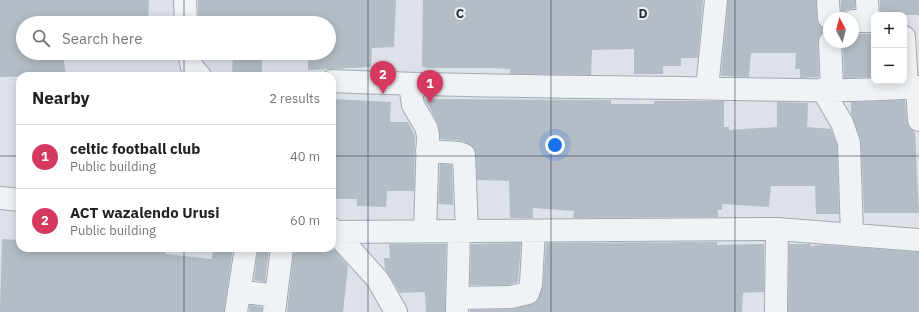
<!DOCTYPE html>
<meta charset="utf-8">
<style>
body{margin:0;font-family:"IBM Plex Sans",sans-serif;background:#f2f2f2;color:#222}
.controls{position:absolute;right:12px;top:12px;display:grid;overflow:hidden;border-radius:8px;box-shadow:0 2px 10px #0003}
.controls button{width:36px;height:36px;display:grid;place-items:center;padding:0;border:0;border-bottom:1px solid #e0e0e0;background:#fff;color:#222;font:20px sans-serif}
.compass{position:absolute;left:823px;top:12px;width:36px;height:36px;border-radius:50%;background:#fff;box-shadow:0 2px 10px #0003;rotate:353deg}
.you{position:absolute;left:555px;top:145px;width:14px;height:14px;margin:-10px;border:3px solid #fff;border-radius:50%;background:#1a73e8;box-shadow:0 0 0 6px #1a73e833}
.badge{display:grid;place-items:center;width:26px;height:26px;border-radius:50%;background:#d63960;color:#fff;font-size:13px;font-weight:700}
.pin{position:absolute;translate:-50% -33px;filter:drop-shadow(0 1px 2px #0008)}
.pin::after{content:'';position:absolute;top:21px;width:14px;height:12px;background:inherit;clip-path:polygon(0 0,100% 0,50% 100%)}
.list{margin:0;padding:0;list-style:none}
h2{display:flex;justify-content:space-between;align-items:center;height:52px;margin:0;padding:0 16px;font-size:17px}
h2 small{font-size:13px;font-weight:400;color:#767676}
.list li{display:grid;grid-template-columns:26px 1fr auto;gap:12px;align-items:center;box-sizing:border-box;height:64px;padding:0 16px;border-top:1px solid #e0e0e0}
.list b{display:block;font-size:15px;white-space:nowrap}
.list p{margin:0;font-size:13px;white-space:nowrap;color:#767676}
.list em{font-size:13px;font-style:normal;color:#767676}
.icon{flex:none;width:22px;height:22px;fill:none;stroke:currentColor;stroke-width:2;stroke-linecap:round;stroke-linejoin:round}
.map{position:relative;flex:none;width:919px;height:312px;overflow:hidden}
.search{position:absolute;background:#fff;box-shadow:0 2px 10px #0003;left:16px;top:16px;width:320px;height:44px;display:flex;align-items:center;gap:10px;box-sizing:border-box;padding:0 14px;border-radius:22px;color:#767676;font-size:15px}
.panel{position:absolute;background:#fff;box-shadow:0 2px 10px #0003;left:16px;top:72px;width:320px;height:180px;border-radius:12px}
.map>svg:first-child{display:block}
.building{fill:#b4bcc5}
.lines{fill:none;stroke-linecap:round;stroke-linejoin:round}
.street-casing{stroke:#a2a9b2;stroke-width:24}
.street{stroke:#f0f3f6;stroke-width:22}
.grid{fill:none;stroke:#25313f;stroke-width:1;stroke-opacity:0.55}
.grid-label{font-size:13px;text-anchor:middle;font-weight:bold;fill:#25313f;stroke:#ecf1f5;stroke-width:4;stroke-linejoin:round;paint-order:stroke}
</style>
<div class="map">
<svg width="919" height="312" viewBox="0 0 919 312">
<rect width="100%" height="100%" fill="#dde2e8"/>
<path class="building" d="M0,0H149L148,23H23V53H63L66,76L0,77Z
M198,0H396L394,47L372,48L371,67L308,70V53H329V23H198Z
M423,0H703L698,58H681V66H663V74H634V49L592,50L591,75L510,74V69L492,68H428L422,67Z
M728,0H816L818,24L828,30L819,36L818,42L819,77L800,78V69H795L796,53H751L749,77L721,76Z
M841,0H855V8L846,10L841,17Z
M880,0H919V15H885L880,10Z
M853,34H874V77L844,78L843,42H853Z
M233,53H262V73H232Z
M332,99L391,102L390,122H408L415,136L414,191H387L386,207L357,206V199H332Z
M425,99L611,100V104H654V101H724V127H729V130L777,127V102L808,103L807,127L831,129L837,145L839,214H816L815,186H771L769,207L722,204V210H718V217L573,218L574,211L533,208V218H510L509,181L477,180L476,155L474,148L463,141L440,139L438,124Z
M905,100L907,121L909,127L915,132L919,213H864L861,142L851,114V102Z
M440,164L452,165L453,205L438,204Z
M2,239L20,240V248H166L165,254L212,259L213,248H233L224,312H0Z
M717,242V245L764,244V292L743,293L742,312H470V310L514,309L536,302L543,285L546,243Z
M521,243L518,282L509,285H470L471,244Z
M389,244H446L445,312H426L425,292L400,293L385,269L384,258H390Z
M789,244H810V246L824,245L919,252V312H788Z
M258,248H269L265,282L254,280Z
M294,248H317L335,250L348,266L343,312H287Z
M250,305L262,307V312H249Z"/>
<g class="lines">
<g class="street-casing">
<path id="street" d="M185,0L186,23
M828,0L829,18
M867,0L868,20
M853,21H874
M904,37L907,88
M830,42L832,89
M189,53L192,67L200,76
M332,81C448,86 564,87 680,88C759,89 840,93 919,87
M410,85L413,105L426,127L428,135L425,231
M917,87L919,120
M707,88L716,0
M822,89L842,123L849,143L852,235
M427,151L459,153L464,155L467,231
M0,198L20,200
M332,229L378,280L396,312
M335,232L777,229L919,240
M239,291L276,296
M457,298L511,297L528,293L531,284L534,231
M236,312L246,248
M274,312L282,248
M457,312L459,231
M776,312L777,229"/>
</g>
<use href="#street" class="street"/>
</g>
<path class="grid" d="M184,0V23M368,0V312M551,0V312M735,0V312M184,53V76M0,156H20M332,156H919M184,248V312"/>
<g class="grid-label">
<text x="460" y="18">C</text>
<text x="643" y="18">D</text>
</g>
</svg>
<div class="controls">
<button>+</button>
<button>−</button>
</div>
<svg class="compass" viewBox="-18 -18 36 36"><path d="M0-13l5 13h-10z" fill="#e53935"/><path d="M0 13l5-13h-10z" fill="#767676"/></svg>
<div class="you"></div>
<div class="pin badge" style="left:430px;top:103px">1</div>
<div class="pin badge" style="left:383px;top:94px">2</div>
<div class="search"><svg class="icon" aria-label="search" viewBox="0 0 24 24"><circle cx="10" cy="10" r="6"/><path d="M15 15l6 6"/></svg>Search here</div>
<section class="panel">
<h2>Nearby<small>2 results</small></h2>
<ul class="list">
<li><span class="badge">1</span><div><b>celtic football club</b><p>Public building</p></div><em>40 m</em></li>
<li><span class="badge">2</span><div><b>ACT wazalendo Urusi</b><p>Public building</p></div><em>60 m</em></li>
</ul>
</section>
</div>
